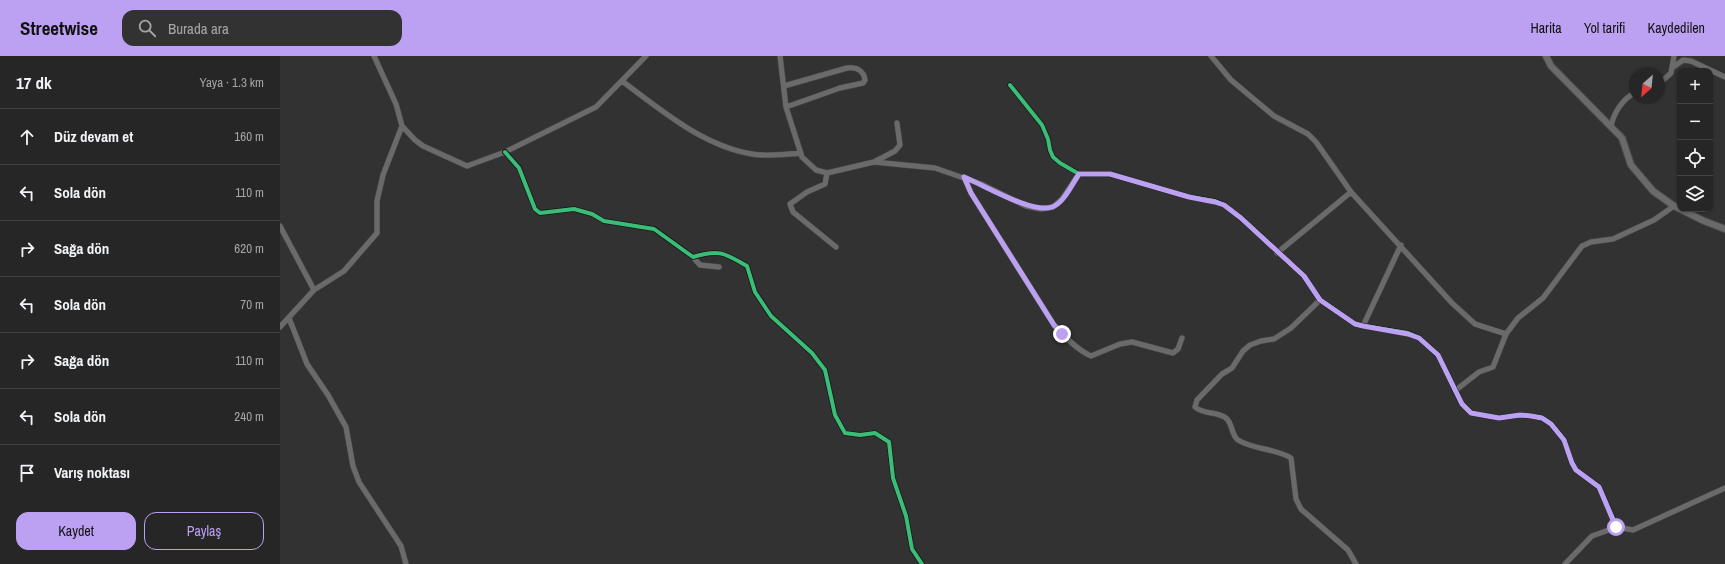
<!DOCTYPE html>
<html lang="tr">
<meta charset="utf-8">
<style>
body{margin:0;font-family:"Archivo Narrow",sans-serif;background:#323232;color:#f1f3f6}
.controls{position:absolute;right:12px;top:12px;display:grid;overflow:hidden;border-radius:8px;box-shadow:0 1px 3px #0004}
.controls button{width:36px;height:36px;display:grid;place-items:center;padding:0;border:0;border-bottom:1px solid #424343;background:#262626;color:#f1f3f6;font:20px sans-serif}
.compass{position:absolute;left:1349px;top:12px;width:36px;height:36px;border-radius:50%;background:#262626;box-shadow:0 1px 3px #0004;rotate:207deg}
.stop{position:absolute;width:12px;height:12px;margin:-9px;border:3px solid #bca0f2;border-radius:50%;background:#fff}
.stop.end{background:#bca0f2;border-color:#fff;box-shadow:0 1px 4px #0008}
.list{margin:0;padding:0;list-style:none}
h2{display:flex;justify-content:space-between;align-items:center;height:52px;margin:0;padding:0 16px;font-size:17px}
h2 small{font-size:13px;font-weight:400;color:#a4a5a7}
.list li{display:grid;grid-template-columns:26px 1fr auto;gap:12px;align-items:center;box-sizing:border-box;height:56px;padding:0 16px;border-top:1px solid #424343}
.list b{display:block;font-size:15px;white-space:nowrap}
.list em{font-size:13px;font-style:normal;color:#a4a5a7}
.actions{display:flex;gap:8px;padding:12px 16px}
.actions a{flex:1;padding:9px 0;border:1px solid #bca0f2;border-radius:12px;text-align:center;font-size:14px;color:#bca0f2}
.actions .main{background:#bca0f2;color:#111}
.icon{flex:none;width:22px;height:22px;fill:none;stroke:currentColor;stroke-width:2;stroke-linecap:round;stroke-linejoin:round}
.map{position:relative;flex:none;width:1445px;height:508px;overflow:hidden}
header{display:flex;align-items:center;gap:24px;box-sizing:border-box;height:56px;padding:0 20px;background:#bca0f2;color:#111}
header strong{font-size:19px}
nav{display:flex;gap:22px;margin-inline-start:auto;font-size:14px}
.search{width:280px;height:36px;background:#323232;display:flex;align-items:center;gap:10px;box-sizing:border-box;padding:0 14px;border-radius:12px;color:#a4a5a7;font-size:15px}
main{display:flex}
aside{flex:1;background:#262626}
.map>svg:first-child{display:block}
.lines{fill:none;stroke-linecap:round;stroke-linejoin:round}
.minor-casing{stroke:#4e4e4e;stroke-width:6}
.tertiary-casing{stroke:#4e4e4e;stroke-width:8}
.minor{stroke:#6a6a6a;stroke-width:5}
.tertiary{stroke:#6a6a6a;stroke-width:6}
.cycleway-casing{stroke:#1a191a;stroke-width:6}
.cycleway{stroke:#3abd76;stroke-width:4}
.route{stroke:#bca0f2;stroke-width:5}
</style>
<header>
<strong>Streetwise</strong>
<div class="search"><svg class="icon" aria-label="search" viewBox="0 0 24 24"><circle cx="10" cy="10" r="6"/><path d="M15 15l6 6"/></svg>Burada ara</div>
<nav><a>Harita</a><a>Yol tarifi</a><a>Kaydedilen</a></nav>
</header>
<main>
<aside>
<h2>17 dk<small>Yaya · 1.3 km</small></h2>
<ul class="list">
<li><svg class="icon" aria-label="ahead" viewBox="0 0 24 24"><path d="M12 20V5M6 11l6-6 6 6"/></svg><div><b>Düz devam et</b></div><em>160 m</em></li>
<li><svg class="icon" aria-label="left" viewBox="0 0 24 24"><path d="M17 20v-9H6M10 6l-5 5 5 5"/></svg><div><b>Sola dön</b></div><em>110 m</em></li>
<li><svg class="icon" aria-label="right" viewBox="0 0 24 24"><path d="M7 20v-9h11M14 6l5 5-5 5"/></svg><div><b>Sağa dön</b></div><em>620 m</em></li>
<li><svg class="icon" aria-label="left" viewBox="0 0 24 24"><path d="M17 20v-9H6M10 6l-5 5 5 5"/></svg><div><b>Sola dön</b></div><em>70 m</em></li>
<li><svg class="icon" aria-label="right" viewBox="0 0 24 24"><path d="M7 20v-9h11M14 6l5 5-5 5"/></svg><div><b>Sağa dön</b></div><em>110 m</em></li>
<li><svg class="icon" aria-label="left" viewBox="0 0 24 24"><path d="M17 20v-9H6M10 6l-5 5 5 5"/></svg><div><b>Sola dön</b></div><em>240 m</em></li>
<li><svg class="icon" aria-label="arrive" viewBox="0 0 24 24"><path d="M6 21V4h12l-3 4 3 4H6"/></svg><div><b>Varış noktası</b></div></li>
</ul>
<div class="actions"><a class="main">Kaydet</a><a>Paylaş</a></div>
</aside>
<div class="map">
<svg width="1445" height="508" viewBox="0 0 1445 508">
<rect width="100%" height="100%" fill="#323232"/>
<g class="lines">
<g class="minor-casing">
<path id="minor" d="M94,0L116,48L122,70L135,84L143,90L187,110L225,96L316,51L366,0
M500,0L506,51L522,101L536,114L547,117L594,106L655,112L701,128L746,150L761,153L773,151L782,143L799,118
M931,0L951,24L994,60L1028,78L1036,86L1071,136L1172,247L1195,268L1226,278
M1392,12L1403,4L1411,5L1445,21
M342,25C381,54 423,90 472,98C488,101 505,98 521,97
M1379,28L1391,17L1394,0
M730,29L762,69L768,83L770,94L773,101L780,107L799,118H830L909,141L935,145L944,149L961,162L1024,220L1040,244L1075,268L1083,270L1128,277L1139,282L1158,299L1182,348L1191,357L1219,362L1240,359L1251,360L1262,362L1271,368L1284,384L1292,407L1296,414L1319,431L1337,471
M504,30L567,12C577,11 584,15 585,24L583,27L560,32L506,51
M1331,70C1334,57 1342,43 1355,37
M225,96L239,112L255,153L260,157L294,153L312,158L324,165L374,173L413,201C439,193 444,197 467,210L475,236L491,260L532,297L545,314L555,359L565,377L580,379L595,377L609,386L613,422L626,460L632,493L642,508
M594,106L615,95L620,89L617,67
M547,117L545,128L527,136L510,148L513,156L556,191
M684,121L691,137L774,269C784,280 797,294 811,300L840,288L852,286L893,297L898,293L902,282
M0,170L34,234
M997,197L1071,136
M413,201L420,209L439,211
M1040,244L1011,272L994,283L981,285L970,289L963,295L952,312L942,318L917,344L915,351C924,359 937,355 946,362C953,368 951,379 958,384C974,394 995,392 1011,402L1016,443L1021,453L1068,494L1076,508
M9,262L27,308L48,339L66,371L73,410L79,426L121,490L126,508
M1083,270L1121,189
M0,271L34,234L64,215L97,177V145L103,119L122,70
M1176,334L1199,316L1213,311L1226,278L1238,262L1263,242L1302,190L1311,186L1333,183L1374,164L1394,150
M1285,508L1312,480L1337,471L1353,474L1445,432"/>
</g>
<g class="tertiary-casing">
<path id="tertiary" d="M1266,0L1271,10L1342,82L1351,109L1373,135L1394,150L1424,165L1445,173"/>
</g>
<use href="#minor" class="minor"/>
<use href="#tertiary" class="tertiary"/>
<g class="cycleway-casing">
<path id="cycleway" d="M730,29L762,69L768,83L770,94L773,101L780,107L799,118H830L909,141L935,145L944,149L961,162L1024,220L1040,244L1075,268L1083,270L1128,277L1139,282L1158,299L1182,348L1191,357L1219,362L1240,359L1251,360L1262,362L1271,368L1284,384L1292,407L1296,414L1319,431L1337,471
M225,96L239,112L255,153L260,157L294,153L312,158L324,165L374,173L413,201C439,193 444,197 467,210L475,236L491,260L532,297L545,314L555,359L565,377L580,379L595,377L609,386L613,422L626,460L632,493L642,508"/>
</g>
<use href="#cycleway" class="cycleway"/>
</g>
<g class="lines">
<path class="route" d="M782,278L774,269L691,137L684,121C704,129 752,158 772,151C784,147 792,128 799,118H830L909,141L935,146L944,149L961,162L1024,220L1040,244L1075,268L1083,270L1128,278L1139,282L1158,299L1182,348L1191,357L1219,362L1240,359L1251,360L1262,362L1271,368L1284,384L1292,407L1296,414L1319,431L1336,471"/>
</g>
</svg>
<div class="controls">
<button>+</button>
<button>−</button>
<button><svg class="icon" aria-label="locate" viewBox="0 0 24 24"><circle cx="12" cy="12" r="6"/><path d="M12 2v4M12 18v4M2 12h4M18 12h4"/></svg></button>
<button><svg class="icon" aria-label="layers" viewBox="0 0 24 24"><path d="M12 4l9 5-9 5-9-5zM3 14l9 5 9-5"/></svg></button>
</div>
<svg class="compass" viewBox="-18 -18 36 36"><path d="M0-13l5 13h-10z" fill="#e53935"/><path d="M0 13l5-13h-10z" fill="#a4a5a7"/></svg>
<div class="stop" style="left:1336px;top:471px"></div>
<div class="stop end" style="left:782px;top:278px"></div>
</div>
</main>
